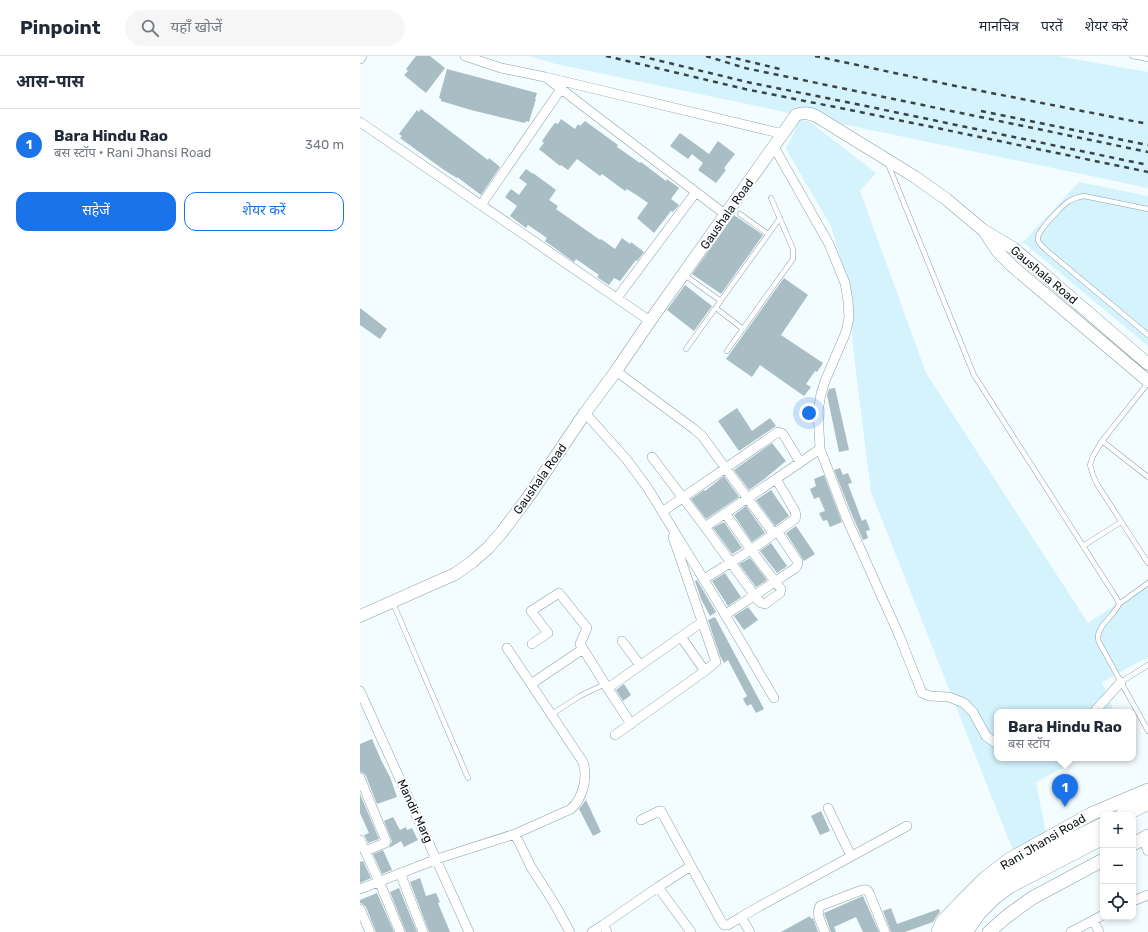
<!DOCTYPE html>
<html lang="hi">
<meta charset="utf-8">
<style>
body{margin:0;font-family:Rubik,"Noto Sans Devanagari",sans-serif;background:#f6f6f7;color:#1f2937}
.controls{position:absolute;right:12px;bottom:12px;display:grid;overflow:hidden;border-radius:8px;box-shadow:0 2px 6px #0003}
.controls button{width:36px;height:36px;display:grid;place-items:center;padding:0;border:0;border-bottom:1px solid #e0e1e3;background:#fff;color:#1f2937;font:20px sans-serif}
.you{position:absolute;left:449px;top:357px;width:14px;height:14px;margin:-10px;border:3px solid #fff;border-radius:50%;background:#1a73e8;box-shadow:0 0 0 6px #1a73e833}
.badge{display:grid;place-items:center;width:26px;height:26px;border-radius:50%;background:#1a73e8;color:#fff;font-size:13px;font-weight:700}
.pin{position:absolute;translate:-50% -33px;filter:drop-shadow(0 1px 2px #0008)}
.pin::after{content:'';position:absolute;top:21px;width:14px;height:12px;background:inherit;clip-path:polygon(0 0,100% 0,50% 100%)}
.popup{position:absolute;left:634px;top:653px;width:142px;height:52px;box-sizing:border-box;display:grid;place-content:center;border-radius:8px;background:#fff;filter:drop-shadow(0 1px 3px #0005);font-size:13px;white-space:nowrap;color:#747a83}
.popup b{font-size:15px;color:#1f2937}
.popup::after{content:'';position:absolute;left:50%;top:100%;margin-left:-8px;border:8px solid transparent;border-top-color:#fff}
.list{margin:0;padding:0;list-style:none}
h2{display:flex;justify-content:space-between;align-items:center;height:52px;margin:0;padding:0 16px;font-size:17px}
h2 small{font-size:13px;font-weight:400;color:#747a83}
.list li{display:grid;grid-template-columns:26px 1fr auto;gap:12px;align-items:center;box-sizing:border-box;height:72px;padding:0 16px;border-top:1px solid #e0e1e3}
.list b{display:block;font-size:15px;white-space:nowrap}
.list p{margin:0;font-size:13px;white-space:nowrap;color:#747a83}
.list em{font-size:13px;font-style:normal;color:#747a83}
.actions{display:flex;gap:8px;padding:12px 16px}
.actions a{flex:1;padding:9px 0;border:1px solid #1a73e8;border-radius:12px;text-align:center;font-size:14px;color:#1a73e8}
.actions .main{background:#1a73e8;color:#fff}
.icon{flex:none;width:22px;height:22px;fill:none;stroke:currentColor;stroke-width:2;stroke-linecap:round;stroke-linejoin:round}
.map{position:relative;flex:none;width:788px;height:876px;overflow:hidden}
header{display:flex;align-items:center;gap:24px;box-sizing:border-box;height:56px;padding:0 20px;background:#fff;border-bottom:1px solid #e0e1e3}
header strong{font-size:19px}
nav{display:flex;gap:22px;margin-inline-start:auto;font-size:14px}
.search{width:280px;height:36px;background:#f6f6f7;display:flex;align-items:center;gap:10px;box-sizing:border-box;padding:0 14px;border-radius:22px;color:#747a83;font-size:15px}
main{display:flex}
aside{flex:1;background:#fff}
.map>svg:first-child{display:block}
.built{fill:#d4f3fd}
.building{fill:#a8bdc4}
.lines{fill:none;stroke-linecap:round;stroke-linejoin:round}
.service-casing{stroke:#8ba1a7;stroke-width:5.5}
.minor-casing{stroke:#8ba1a7;stroke-width:10}
.tertiary-casing{stroke:#8ba1a7;stroke-width:13}
.secondary-casing{stroke:#8ba1a7;stroke-width:14}
.primary-casing{stroke:#8ba1a7;stroke-width:16}
.service{stroke:#fff;stroke-width:4.5}
.minor{stroke:#fff;stroke-width:9}
.tertiary{stroke:#fff;stroke-width:12}
.secondary{stroke:#fff;stroke-width:13}
.primary{stroke:#fff;stroke-width:15}
.rail{stroke:#3b4345;stroke-width:2.5;stroke-dasharray:5 5;stroke-linecap:butt}
.labels{text-anchor:middle;stroke-width:4;stroke-linejoin:round;paint-order:stroke}
.street-label{font-size:12px;fill:#0d1517;stroke:#fff}
</style>
<header>
<strong>Pinpoint</strong>
<div class="search"><svg class="icon" aria-label="search" viewBox="0 0 24 24"><circle cx="10" cy="10" r="6"/><path d="M15 15l6 6"/></svg>यहाँ खोजें</div>
<nav><a>मानचित्र</a><a>परतें</a><a>शेयर करें</a></nav>
</header>
<main>
<aside>
<h2>आस-पास<small></small></h2>
<ul class="list">
<li><span class="badge">1</span><div><b>Bara Hindu Rao</b><p>बस स्टॉप · Rani Jhansi Road</p></div><em>340 m</em></li>
</ul>
<div class="actions"><a class="main">सहेजें</a><a>शेयर करें</a></div>
</aside>
<div class="map">
<svg width="788" height="876" viewBox="0 0 788 876">
<rect width="100%" height="100%" fill="#f3fcfe"/>
<path class="built" d="M169,0H697L788,16V132L196,8Z
M440,63L450,66L516,117L500,135L566,317L728,567L788,527V601L742,626L754,656H637V702H721L676,726L687,784L656,802L511,436L493,292L490,235L471,170L426,93Z
M719,126L788,140V290L663,186Z"/>
<path class="building" d="M56,0H70L85,12L66,37L44,19L48,15L46,13Z
M87,13L177,37L175,43H176L169,66L166,65L165,67L111,54L81,45V43L79,42Z
M61,53L128,104L129,102L140,111L121,139L97,121V122L84,114L40,82L42,80L39,78L57,54L59,56Z
M201,63L215,73L218,68L220,70L225,65L258,89L257,91L280,107L281,106L306,125L307,123L319,132L311,143L319,149L313,156L311,155L294,177L277,162L288,147L281,142L267,133L265,135L242,118L240,120L217,103L208,114L201,109L200,110L179,93L184,87L182,85L191,72L195,67L198,68Z
M320,77L349,98L358,85L375,98L364,112L366,114L356,127L338,114L343,107L332,98L328,103L310,90Z
M166,113L173,118V117L196,134L189,144L198,150L196,153L240,184L241,183L255,193L262,182L270,188L271,186L284,196L277,205L276,204L260,225L254,222L249,229L237,221L239,219L216,203L214,206L185,185L187,182L168,169L166,172L150,160L157,150L145,141L151,133L159,139L167,128L159,122Z
M374,159L403,179L361,238L332,218Z
M424,222L448,239L421,279L463,307L457,316L455,315L446,328L451,331L444,340L400,309L392,321L366,303Z
M325,229L352,250L334,275L307,254Z
M0,252L27,273L20,283L0,269Z
M475,332L489,394L479,396L467,339L469,333Z
M377,352L392,375L410,362L416,370L379,395L358,365Z
M412,387L426,405L403,424L389,434L374,414Z
M480,412L483,419L488,417L492,427L488,428L502,465L506,463L510,474L506,475L508,482L503,484L492,459L474,414Z
M464,419L482,466L470,471L467,464L463,465L459,457L465,455L459,441L454,443L450,433L456,430L454,423Z
M364,420L379,441L346,463L331,443L344,434L345,435Z
M411,434L429,460L415,470L396,444Z
M386,450L405,477L392,486L374,459Z
M364,466L382,492L372,498L353,472Z
M436,470L455,498L444,505L426,477Z
M411,487L427,510L417,517L400,495Z
M390,502L407,524L396,531L379,508Z
M365,517L381,541L368,550L352,525Z
M337,524L356,556L350,560L341,543L335,525Z
M388,551L398,564L384,574L374,560Z
M355,561L404,653L396,657L391,648L387,650L383,643L387,640L368,604L364,607L360,600L348,564Z
M264,628L271,639L263,645L256,634Z
M12,683L22,706L30,721L37,741L17,748L6,720L3,717L0,716V688Z
M0,738L19,783L8,787L4,779L9,777L0,757Z
M226,744L241,776L233,780L219,753Z
M461,755L470,775L460,779L451,760Z
M33,761L40,774L46,771L47,774L52,772L58,784L44,791L41,785L29,792L32,785L24,765Z
M23,794L32,814L22,818L13,798Z
M3,805L11,822L0,827V806Z
M60,822L66,840L76,837L80,846L78,847L90,876H69L50,826Z
M39,832L57,876H46L30,836Z
M17,837L34,876H16L6,851L3,848L0,847V844Z
M503,840L519,876H503L496,861L474,871L476,876H471L464,857Z
M531,852L537,868L579,853L580,856L576,861L573,866L545,876H531L523,855Z
M450,860L451,863L453,862L458,876H421Z"/>
<g class="lines">
<g class="service-casing">
<path id="service" d="M772,0L788,3
M528,108L614,319L757,543L759,548C755,559 737,570 738,582C738,584 739,586 740,588L788,675
M788,153L724,140C719,141 714,142 709,145C703,149 685,168 681,175C679,177 678,181 678,184C679,188 683,191 686,194L788,279
M380,158L408,178
M323,218L361,245
M356,252L383,273
M326,293L420,162
M367,295L433,203V193L411,142
M788,327L742,385L733,400L730,409L733,419L737,428L788,507
M742,385L788,421
M723,490L761,466
M33,547L108,722
M759,548L788,527
M761,626L788,609
M192,658L220,640L245,628"/>
</g>
<g class="minor-casing">
<path id="minor" d="M105,0L141,12L185,21L423,78
M0,3L2,0
M188,23L366,159
M0,66L290,265
M414,91L469,188L485,227L488,245L489,262L486,276L465,325L461,338L458,355L460,393L486,461L539,579L562,637L570,640L589,641L604,647L613,656L626,680L637,688
M121,149L201,33
M257,242L336,136
M256,315L334,373L342,380L413,477
M225,357L267,404L287,431L357,545L414,642
M292,401L345,471L398,544L401,547L405,548L420,537L421,533L391,494L365,457
M302,456L418,376L423,378L440,406
M345,471L460,393
M344,523L391,494L435,463L436,460L435,455L416,423
M365,559L434,513L437,510L438,506L436,503L417,475
M321,581L345,615
M262,585L280,609
M172,588L188,577L171,555L199,537L227,572L220,588L245,628L271,668
M171,628L223,593
M248,632L342,566
M0,635L109,876
M734,656L761,626
M255,679L345,615L356,606L313,481
M0,722L26,785L25,787L5,795
M468,752L491,800
M281,764L299,755H301L361,865L364,869H368L381,861L390,876
M155,778L171,811L194,847L210,876
M783,783L788,795
M0,784L19,825L40,876
M40,817L63,876
M298,831L331,810
M0,833L77,803L155,778L211,753C223,742 228,721 223,706L147,592
M773,845L788,839
M0,853L10,876
M381,861L400,850L547,770
M733,864L739,876
M232,876L243,869
M247,876L243,869L298,831L331,876
M465,876C462,869 455,857 460,850L502,834C507,833 508,834 510,839L525,876
M711,876L743,859"/>
</g>
<g class="tertiary-casing">
<path id="tertiary" d="M626,178L638,196L652,210L788,325
M0,560L95,518L112,506L128,492L142,476L169,440L225,357L256,315L290,265L436,59C444,56 449,57 456,60L555,121L586,143L623,174L653,192L665,202L788,308"/>
</g>
<g class="secondary-casing">
<path id="secondary" d="M773,788L788,780
M578,876L582,866L599,848L624,823L650,803L731,758L788,734
M629,876L646,861L672,842L743,804"/>
</g>
<g class="primary-casing">
<path id="primary" d="M763,759L788,746
M591,876L611,851L625,836L644,822L684,798L743,769
M605,876L619,856L634,841L649,830L743,781"/>
</g>
<use href="#service" class="service"/>
<use href="#minor" class="minor"/>
<use href="#tertiary" class="tertiary"/>
<use href="#secondary" class="secondary"/>
<use href="#primary" class="primary"/>
<path class="rail" d="M246,0L385,33L495,55L788,116
M280,0L387,26L496,48L788,109
M346,0L385,12L788,96
M366,0L420,13
M455,0L591,29L788,68
M621,55L788,89"/>
</g>
<g class="labels">
<g class="street-label">
<text transform="translate(367 158) rotate(-55)" y="4">Gaushala Road</text>
<text transform="translate(684 219) rotate(40)" y="4">Gaushala Road</text>
<text transform="translate(180 423) rotate(-55)" y="4">Gaushala Road</text>
<text transform="translate(55 755) rotate(65)" y="4">Mandir Marg</text>
<text transform="translate(683 786) rotate(-31)" y="4">Rani Jhansi Road</text>
</g>
</g>
</svg>
<div class="controls">
<button>+</button>
<button>−</button>
<button><svg class="icon" aria-label="locate" viewBox="0 0 24 24"><circle cx="12" cy="12" r="6"/><path d="M12 2v4M12 18v4M2 12h4M18 12h4"/></svg></button>
</div>
<div class="you"></div>
<div class="pin badge" style="left:705px;top:751px">1</div>
<div class="popup"><b>Bara Hindu Rao</b>बस स्टॉप</div>
</div>
</main>
